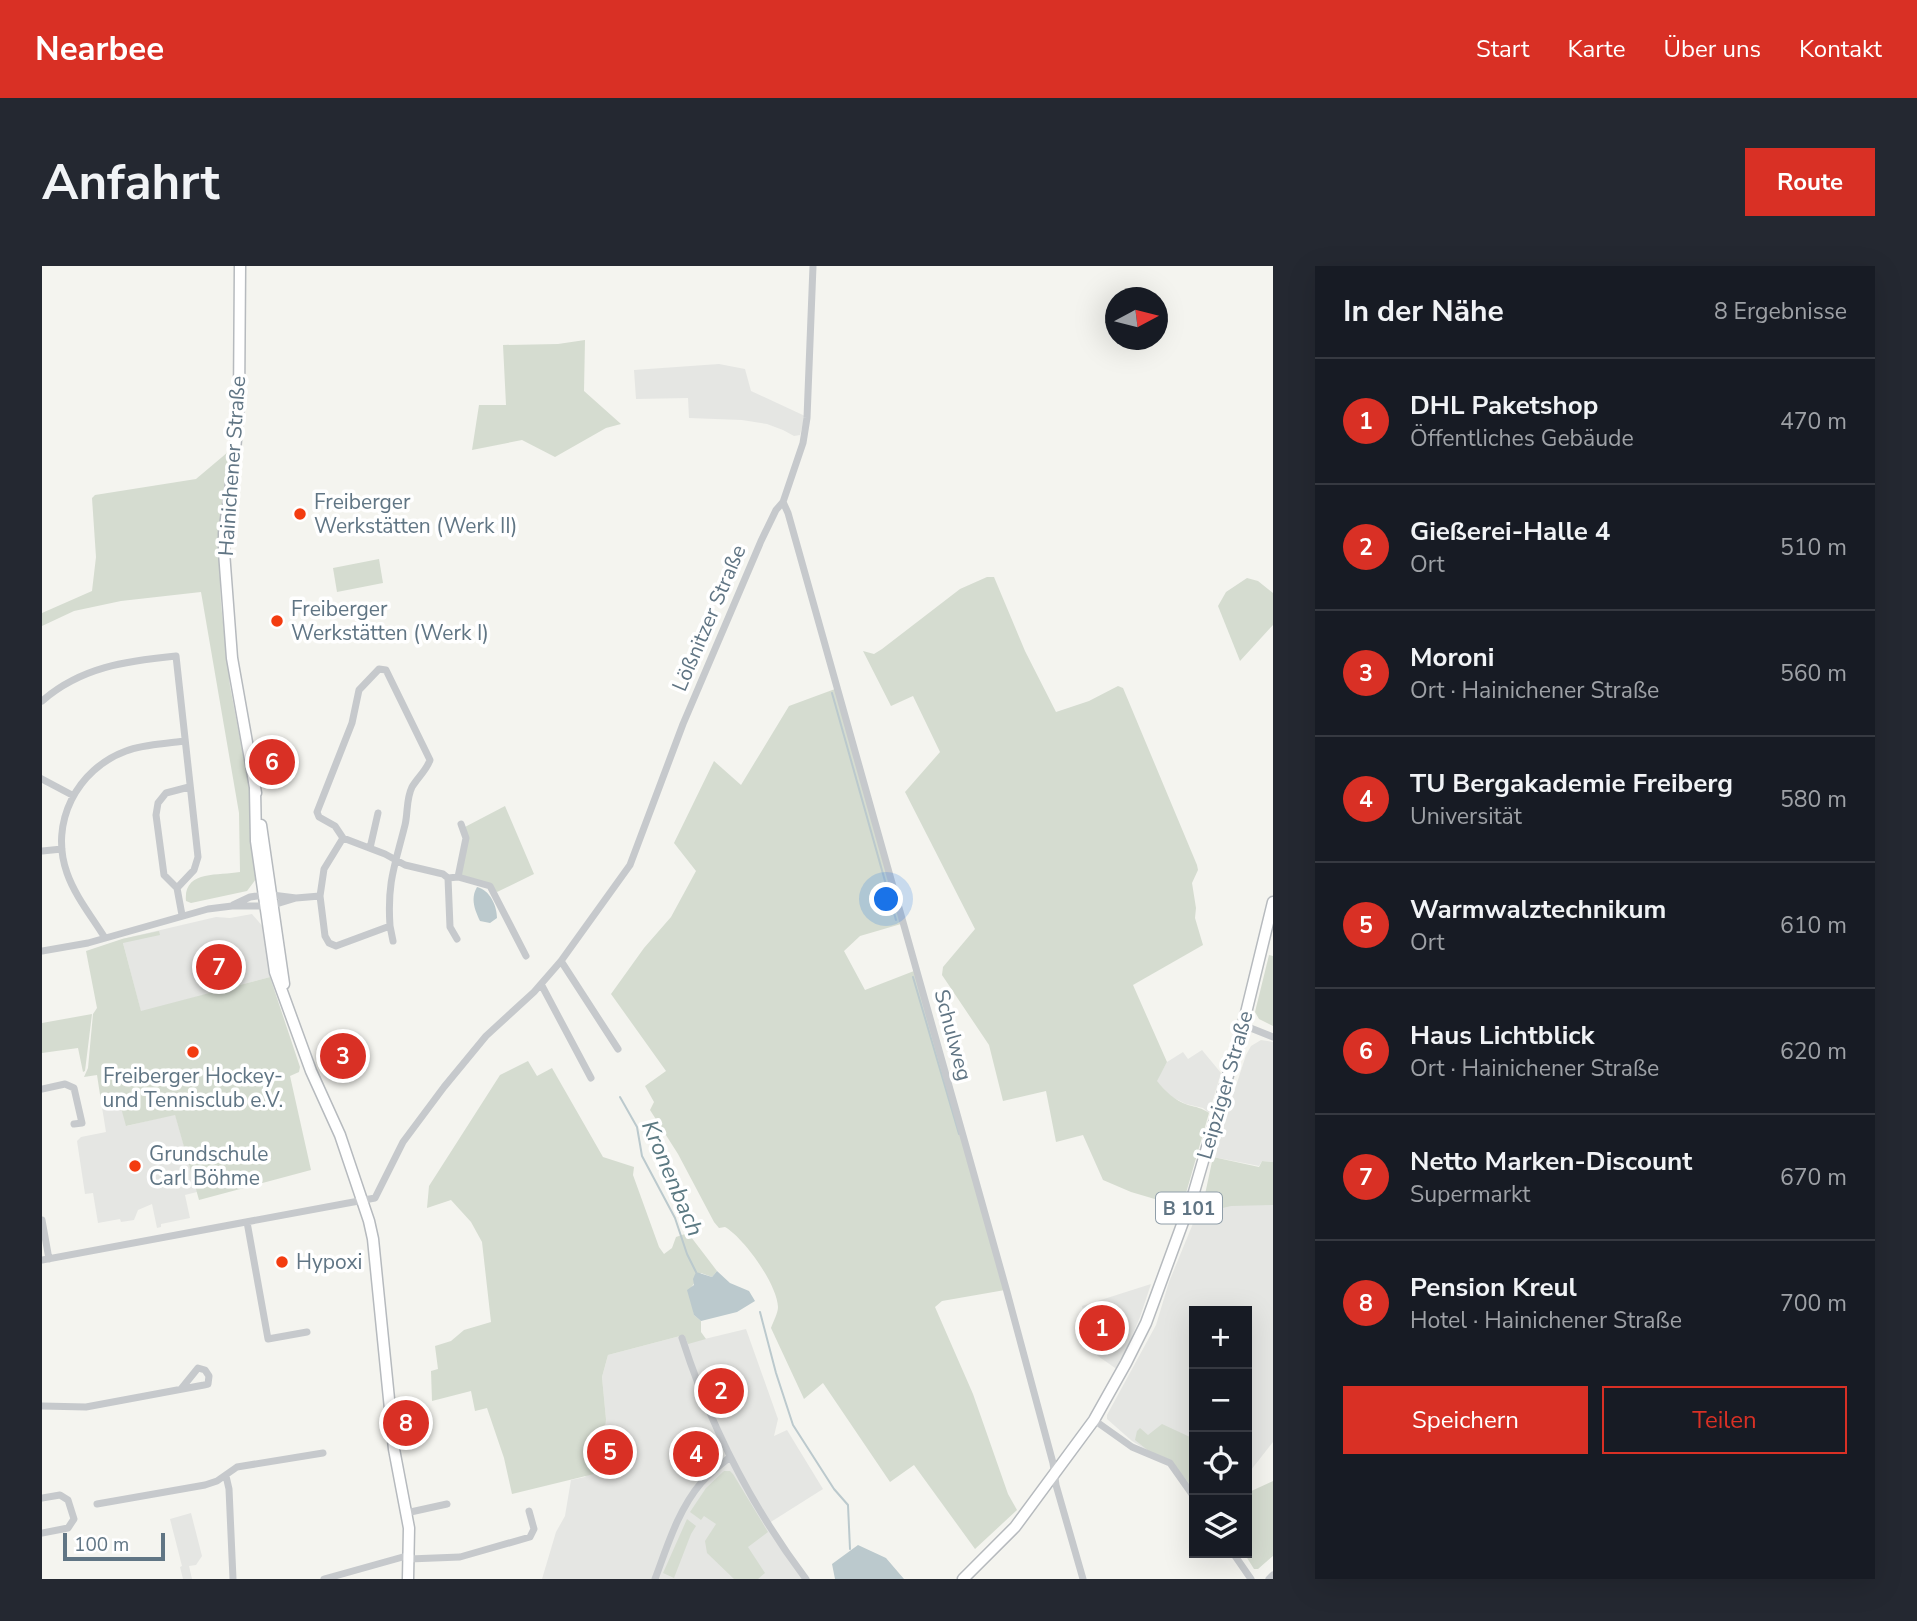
<!DOCTYPE html>
<html lang="de">
<meta charset="utf-8">
<style>
body{margin:0;font-family:"Nunito Sans",sans-serif;background:#242831;color:#f1f3f6}
.controls{position:absolute;right:21px;bottom:21px;display:grid;overflow:hidden;border-radius:0px;box-shadow:0 7px 28px #0002}
.controls button{width:63px;height:63px;display:grid;place-items:center;padding:0;border:0;border-bottom:2px solid #363941;background:#171b24;color:#f1f3f6;font:35px sans-serif}
.compass{position:absolute;left:1063px;top:21px;width:63px;height:63px;border-radius:50%;background:#171b24;box-shadow:0 7px 28px #0002;rotate:83deg}
.scale{position:absolute;left:21px;bottom:18px;width:102px;box-sizing:border-box;padding-left:7px;border:4px solid #607584;border-top:0;font-size:19px;line-height:24px;white-space:nowrap;color:#607584;-webkit-text-stroke:5px #fff;paint-order:stroke}
.you{position:absolute;left:845px;top:634px;width:24px;height:24px;margin:-18px;border:5px solid #fff;border-radius:50%;background:#1a73e8;box-shadow:0 0 0 10px #1a73e833}
.badge{display:grid;place-items:center;width:46px;height:46px;border-radius:50%;background:#d93025;color:#fff;font-size:23px;font-weight:700}
.pin{position:absolute;translate:-50% -50%;border:4px solid #fff;box-shadow:0 2px 7px #0006}
.list{margin:0;padding:0;list-style:none}
h2{display:flex;justify-content:space-between;align-items:center;height:91px;margin:0;padding:0 28px;font-size:30px}
h2 small{font-size:23px;font-weight:400;color:#9ea1a6}
.list li{display:grid;grid-template-columns:46px 1fr auto;gap:21px;align-items:center;box-sizing:border-box;height:126px;padding:0 28px;border-top:2px solid #363941}
.list b{display:block;font-size:26px;white-space:nowrap}
.list p{margin:0;font-size:23px;white-space:nowrap;color:#9ea1a6}
.list em{font-size:23px;font-style:normal;color:#9ea1a6}
.actions{display:flex;gap:14px;padding:21px 28px}
.actions a{flex:1;padding:16px 0;border:2px solid #d93025;border-radius:0px;text-align:center;font-size:24px;color:#d93025}
.actions .main{background:#d93025;color:#fff}
.icon{flex:none;width:38px;height:38px;fill:none;stroke:currentColor;stroke-width:2;stroke-linecap:round;stroke-linejoin:round}
.map{position:relative;flex:none;width:1231px;height:1313px;overflow:hidden;border-radius:0px}
header{display:flex;align-items:center;gap:42px;box-sizing:border-box;height:98px;padding:0 35px;background:#d93025;color:#fff}
header strong{font-size:33px}
nav{display:flex;gap:38px;margin-inline-start:auto;font-size:24px}
.intro{display:flex;align-items:center;justify-content:space-between;box-sizing:border-box;height:168px;padding:0 42px}
h1{margin:0;font-size:49px}
.button{padding:18px 32px;border-radius:0px;background:#d93025;color:#fff;font-size:24px;font-weight:700}
main{display:flex;gap:42px;padding:0 42px}
aside{flex:1;background:#171b24;border-radius:0px;box-shadow:0 7px 28px #0002}
.map>svg:first-child{display:block}
.built{fill:#e5e6e3}
.green{fill:#d5dcd0}
.water{fill:#bbc9cd}
.lines{fill:none;stroke-linecap:round;stroke-linejoin:round}
.stream{stroke:#bbc9cd;stroke-width:2}
.major-casing{stroke:#b6babe;stroke-width:13}
.minor{stroke:#c6c9cc;stroke-width:7}
.major{stroke:#fff;stroke-width:10}
.poi-dot{fill:#f33c10;stroke:#fff;stroke-width:2.5}
.labels{text-anchor:middle;stroke-width:7;stroke-linejoin:round;paint-order:stroke}
.shield{fill:#fff;stroke:#909ea9;stroke-width:2}
.shield-label{font-size:19px;font-weight:bold;fill:#607584}
.street-label{font-size:21px;fill:#607584;stroke:#fff}
.poi-label{font-size:21px;fill:#607584;stroke:#fff;text-anchor:start}
.water-label{font-size:23px;font-style:italic;fill:#5b7982;stroke:#fff}
</style>
<header>
<strong>Nearbee</strong>
<nav><a>Start</a><a>Karte</a><a>Über uns</a><a>Kontakt</a></nav>
</header>
<div class="intro"><h1>Anfahrt</h1><a class="button">Route</a></div>
<main>
<div class="map">
<svg width="1231" height="1313" viewBox="0 0 1231 1313">
<rect width="100%" height="100%" fill="#f4f4ef"/>
<path class="built" d="M677,98L703,103L709,125L763,150L758,169L752,170L741,164L725,158L700,154L647,152L646,132L594,133L592,104Z
M210,648L222,662L228,711L99,746L80,673L174,651L188,652Z
M1219,774L1231,776V896L1220,895L1217,900L1171,891L1204,789L1209,780Z
M1160,784L1179,807L1167,847L1161,842L1144,838L1128,830L1114,815L1125,796L1141,786L1146,793Z
M76,831L85,860L133,848L155,926L143,929L148,952L119,958V961L115,962L110,938L96,944L92,954L79,956L78,953L56,957L51,927L43,928L35,875L39,871L64,866L59,835Z
M1231,929V1176L1205,1209V1045H1152V1225L1128,1195L1108,1186L1090,1175L1065,1153V1149L1114,1059L1127,1016L1161,933Z
M1109,1018L1098,1051L1076,1104L1040,1079L1042,1049L1040,1040Z
M704,1063L736,1153L732,1170L745,1164L781,1223L724,1259L760,1313H500L514,1266L523,1250L529,1214L543,1211L551,1200L548,1176L564,1153L560,1111L566,1089L642,1069L646,1077Z
M149,1247L160,1290L154,1299L147,1300L150,1313H141L138,1301L140,1300L128,1253Z"/>
<path class="green" d="M543,74L542,125L579,158L564,162L513,191L480,174L430,184L437,139H464L461,79L516,78Z
M186,186L187,210L177,287L179,338L188,420L208,525V574L214,613L205,625L149,637L144,635C141,604 176,610 198,606L197,547L159,326L79,335L32,345L0,360V347L50,325L54,291L50,232L53,229L154,213Z
M337,293L341,317L295,326L291,302Z
M945,311H952L983,385L1014,446L1047,435L1076,420L1081,422L1155,599L1156,604L1150,617L1154,642L1153,652L1161,679L1091,719L1125,796L1115,815C1124,826 1132,834 1146,839C1154,841 1160,842 1167,847L1140,941L1089,926L1061,914L1041,869L1014,876L1004,825L961,835L947,779L900,709L901,701L933,663L863,526L898,486L871,430L849,440L821,385L832,388L840,383L918,323Z
M1205,312L1216,315L1231,327V359L1198,395L1176,340L1184,326Z
M793,423L859,658L818,670L802,685L823,724L872,705L963,1024L900,1035L893,1041L931,1128L966,1228L975,1244L933,1283L872,1199L848,1216L781,1117L762,1133L729,1062C731,1056 736,1047 736,1041C735,1018 702,972 683,961L677,962L672,956L636,888L608,844L612,836L603,820L624,805L569,728L602,682L629,651L654,605L632,577L672,495L699,519L747,440Z
M463,540L492,608L455,626L448,620L416,611L424,572L421,562Z
M117,665L118,669L81,677L99,745L228,711L258,801L257,806L248,810L269,904L157,934L133,849L84,860L76,831L59,835L55,809L42,811L46,802L51,748L55,742L44,685L80,673Z
M1227,689L1231,690V760L1217,753L1213,746Z
M50,748L43,805L41,806L36,782L0,787V757Z
M486,795L495,810L510,802L561,891L592,901L591,909L617,981L622,988L630,982L634,971L646,967L675,1005L670,1011L659,1007L649,1022L652,1049L659,1055V1066L664,1073L646,1078L642,1069L566,1089L560,1111L564,1153L562,1169L548,1176L552,1208L470,1228L462,1192L445,1142L433,1145L429,1125L390,1135L389,1105L396,1103L393,1080L409,1075L422,1064L449,1056L440,976L429,956L409,934L385,942L387,920L458,809Z
M1171,891L1217,901L1220,895L1231,896V939L1189,940L1159,947Z
M1120,1158L1148,1171L1152,1170V1224L1129,1194L1108,1186L1093,1174L1095,1165L1098,1162L1106,1169Z
M682,1205H688L691,1208L726,1266L706,1281L723,1307L716,1313H692L665,1287L663,1275L674,1258L662,1250L659,1254L648,1246L664,1222Z
M1231,1215V1290L1216,1303H1212L1202,1287H1205V1227Z
M645,1253L654,1260L649,1268L632,1312L621,1307Z"/>
<path class="water" d="M435,621C448,624 455,640 455,652L448,657L438,655C433,644 428,633 435,621Z
M675,1005L688,1017L707,1025L713,1035L695,1046L659,1055L652,1049L645,1024L652,1019L651,1013L654,1006L670,1011Z
M816,1279L844,1292L862,1313H793L790,1298Z"/>
<g class="lines">
<path class="stream" d="M790,427L854,654
M871,711L917,868
M578,831L595,861L600,890L633,952L645,988L654,1006
M718,1046L734,1107L751,1159L792,1223L806,1239L808,1283"/>
<g class="major-casing">
<path id="major" d="M198,0L197,137L192,197L182,267V286L190,392L214,527
M213,523L214,575L233,706L269,805L298,869L327,955L331,973L352,1183L367,1262L366,1313
M219,559L242,718
M921,1313L973,1261L1052,1154L1084,1097L1104,1057L1152,926L1203,751L1231,636"/>
</g>
<path class="minor" d="M741,236L746,247L965,1026L1011,1197L1014,1219L1041,1313
M0,435C39,401 84,395 134,390L156,591L152,604L135,622L140,649
M0,513L30,529
M328,582L336,547
M0,585L20,583
M416,611L424,572L419,558
M406,612L408,661L415,673
M135,622L122,609L114,549L116,537L124,527L147,521
M230,629L254,632
M278,630L282,603L301,572
M191,639L208,631L222,629
M231,639L254,632L278,630L283,670L287,677L294,680L348,660C345,616 353,599 363,559C366,547 364,533 370,521C376,511 384,505 388,494L344,404L337,403L317,424L310,457L275,546L277,551L293,560L301,572L343,588L363,599L401,608L406,612L416,611L448,620L484,690
M348,660L351,675
M63,672C50,651 33,630 25,607C7,557 35,503 84,485C102,478 123,478 142,475
M0,685L46,677L166,643L190,640H223
M519,695L576,783
M499,718L549,812
M1201,759L1231,771
M0,823L23,818L32,822L40,857L32,858
M0,954L7,993
M205,956L226,1073L265,1066
M0,994L333,932L361,876L402,821L444,770L492,726L519,695L588,599L641,458L719,275L734,244L741,236L761,177L765,152L771,0
M640,1072C668,1159 709,1240 764,1313
M0,1140L44,1141L162,1119L166,1118L167,1110L163,1104L156,1102L139,1123
M1052,1154L1090,1181L1128,1197L1152,1231
M184,1210L187,1223L191,1313
M0,1232L18,1229L26,1234L32,1253L26,1262L0,1267
M55,1238L163,1219L175,1215L195,1201L281,1187
M364,1247L405,1238
M1191,1287L1209,1313
M367,1293L418,1291L488,1271L492,1263L487,1245
M282,1313L368,1289
M613,1313C625,1281 636,1244 659,1217C667,1208 678,1199 688,1191
M1227,1313L1231,1309"/>
<use href="#major" class="major"/>
</g>
<g class="poi-dot">
<circle cx="258" cy="248" r="7"/>
<circle cx="235" cy="355" r="7"/>
<circle cx="151" cy="786" r="7"/>
<circle cx="93" cy="900" r="7"/>
<circle cx="240" cy="996" r="7"/>
</g>
<g class="labels">
<rect class="shield" x="1114" y="926.5" width="66" height="31" rx="5"/>
<g class="shield-label">
<text x="1147" y="949">B 101</text>
</g>
<g class="street-label">
<text transform="translate(190 200) rotate(-86)" y="7">Hainichener Straße</text>
<text transform="translate(667 352) rotate(-67)" y="7">Lößnitzer Straße</text>
<text transform="translate(911 769) rotate(75)" y="7">Schulweg</text>
<text transform="translate(1183 819) rotate(-74)" y="7">Leipziger Straße</text>
</g>
<g class="poi-label">
<text x="272" y="243">Freiberger<tspan x="272" dy="24">Werkstätten (Werk II)</tspan></text>
<text x="249" y="350">Freiberger<tspan x="249" dy="24">Werkstätten (Werk I)</tspan></text>
<text x="151" y="817" text-anchor="middle">Freiberger Hockey-<tspan x="151" dy="24">und Tennisclub e.V.</tspan></text>
<text x="107" y="895">Grundschule<tspan x="107" dy="24">Carl Böhme</tspan></text>
<text x="254" y="1003">Hypoxi</text>
</g>
<g class="water-label">
<text transform="translate(631 912) rotate(67)" y="8">Kronenbach</text>
</g>
</g>
</svg>
<div class="controls">
<button>+</button>
<button>−</button>
<button><svg class="icon" aria-label="locate" viewBox="0 0 24 24"><circle cx="12" cy="12" r="6"/><path d="M12 2v4M12 18v4M2 12h4M18 12h4"/></svg></button>
<button><svg class="icon" aria-label="layers" viewBox="0 0 24 24"><path d="M12 4l9 5-9 5-9-5zM3 14l9 5 9-5"/></svg></button>
</div>
<svg class="compass" viewBox="-18 -18 36 36"><path d="M0-13l5 13h-10z" fill="#e53935"/><path d="M0 13l5-13h-10z" fill="#9ea1a6"/></svg>
<div class="scale">100 m</div>
<div class="you"></div>
<div class="pin badge" style="left:1060px;top:1062px">1</div>
<div class="pin badge" style="left:679px;top:1125px">2</div>
<div class="pin badge" style="left:301px;top:790px">3</div>
<div class="pin badge" style="left:654px;top:1188px">4</div>
<div class="pin badge" style="left:568px;top:1186px">5</div>
<div class="pin badge" style="left:230px;top:496px">6</div>
<div class="pin badge" style="left:177px;top:701px">7</div>
<div class="pin badge" style="left:364px;top:1157px">8</div>
</div>
<aside>
<h2>In der Nähe<small>8 Ergebnisse</small></h2>
<ul class="list">
<li><span class="badge">1</span><div><b>DHL Paketshop</b><p>Öffentliches Gebäude</p></div><em>470 m</em></li>
<li><span class="badge">2</span><div><b>Gießerei-Halle 4</b><p>Ort</p></div><em>510 m</em></li>
<li><span class="badge">3</span><div><b>Moroni</b><p>Ort · Hainichener Straße</p></div><em>560 m</em></li>
<li><span class="badge">4</span><div><b>TU Bergakademie Freiberg</b><p>Universität</p></div><em>580 m</em></li>
<li><span class="badge">5</span><div><b>Warmwalztechnikum</b><p>Ort</p></div><em>610 m</em></li>
<li><span class="badge">6</span><div><b>Haus Lichtblick</b><p>Ort · Hainichener Straße</p></div><em>620 m</em></li>
<li><span class="badge">7</span><div><b>Netto Marken-Discount</b><p>Supermarkt</p></div><em>670 m</em></li>
<li><span class="badge">8</span><div><b>Pension Kreul</b><p>Hotel · Hainichener Straße</p></div><em>700 m</em></li>
</ul>
<div class="actions"><a class="main">Speichern</a><a>Teilen</a></div>
</aside>
</main>
